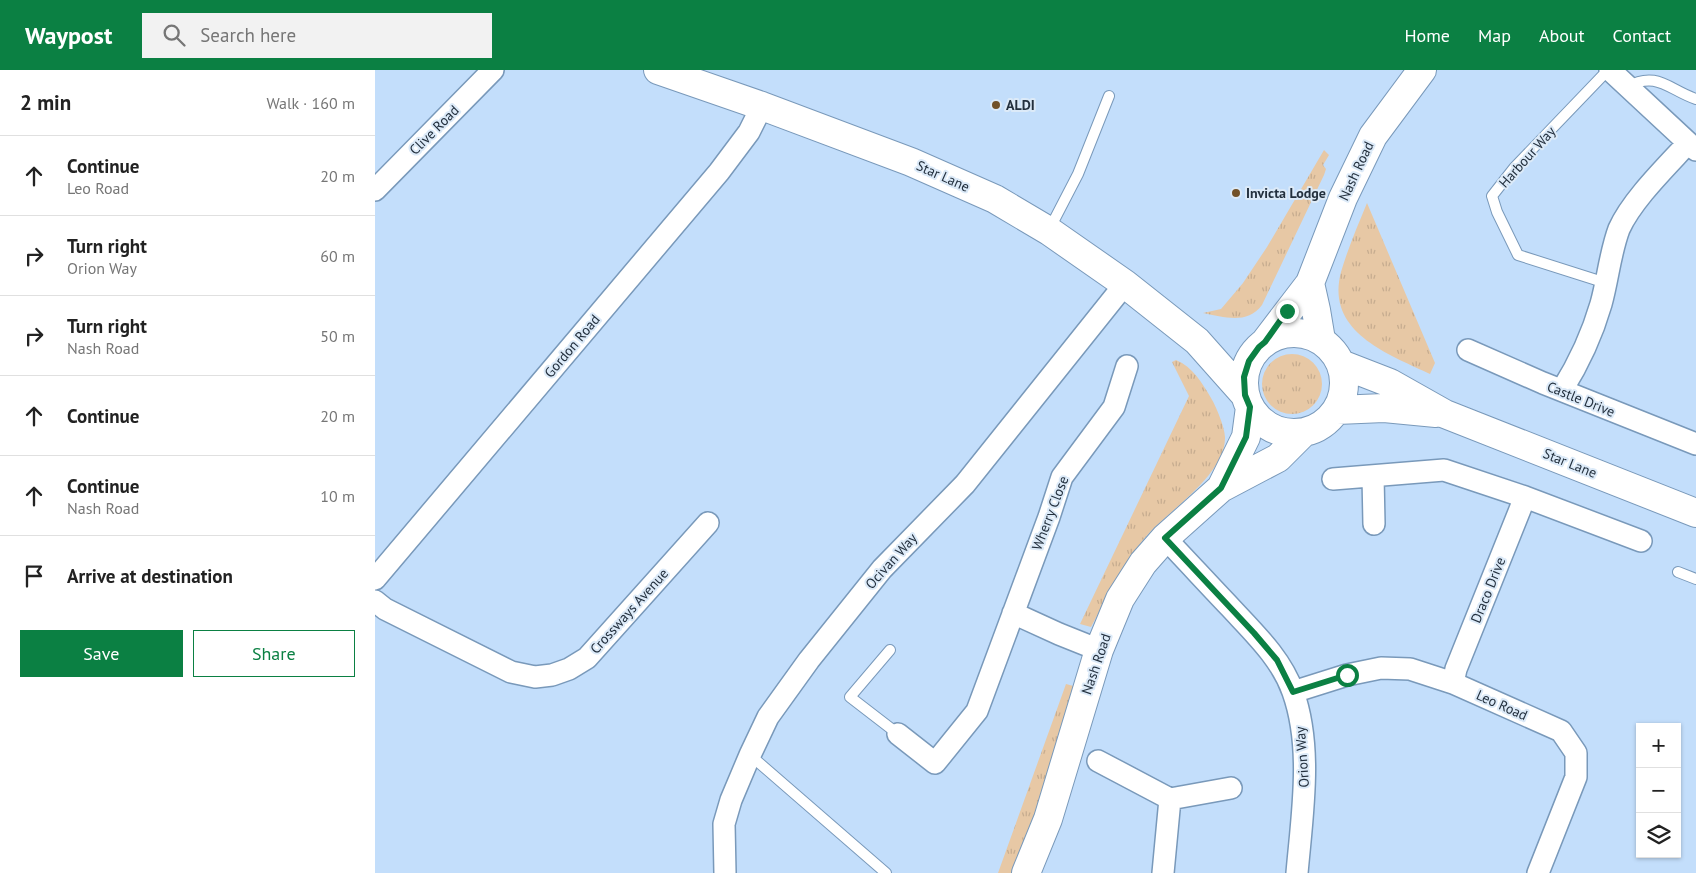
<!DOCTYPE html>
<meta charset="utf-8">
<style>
body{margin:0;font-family:"PT Sans",sans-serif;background:#f2f2f2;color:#222}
.controls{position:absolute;right:15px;bottom:15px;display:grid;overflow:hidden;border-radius:0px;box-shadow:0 1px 4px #0004}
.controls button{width:45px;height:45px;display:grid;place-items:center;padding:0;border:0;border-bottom:1px solid #e0e0e0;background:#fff;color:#222;font:25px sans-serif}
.stop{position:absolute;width:15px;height:15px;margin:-11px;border:4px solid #0b8043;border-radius:50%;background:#fff}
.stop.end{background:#0b8043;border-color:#fff;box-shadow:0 1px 5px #0008}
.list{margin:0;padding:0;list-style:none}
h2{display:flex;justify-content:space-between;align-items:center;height:65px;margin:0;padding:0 20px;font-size:21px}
h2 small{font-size:16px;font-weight:400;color:#767676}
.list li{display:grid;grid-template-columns:32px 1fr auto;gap:15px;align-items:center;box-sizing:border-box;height:80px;padding:0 20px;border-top:1px solid #e0e0e0}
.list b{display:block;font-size:19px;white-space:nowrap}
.list p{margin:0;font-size:16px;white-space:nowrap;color:#767676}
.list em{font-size:16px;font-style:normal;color:#767676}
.actions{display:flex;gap:10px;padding:15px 20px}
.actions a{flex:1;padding:11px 0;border:1px solid #0b8043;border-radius:0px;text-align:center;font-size:18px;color:#0b8043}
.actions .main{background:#0b8043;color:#fff}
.icon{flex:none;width:28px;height:28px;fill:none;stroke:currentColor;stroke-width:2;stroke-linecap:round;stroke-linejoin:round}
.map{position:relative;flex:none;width:1321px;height:803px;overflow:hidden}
header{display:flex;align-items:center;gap:30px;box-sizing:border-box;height:70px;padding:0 25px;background:#0b8043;color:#fff}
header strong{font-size:24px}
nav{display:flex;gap:28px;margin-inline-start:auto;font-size:18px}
.search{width:350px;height:45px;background:#f2f2f2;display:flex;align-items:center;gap:12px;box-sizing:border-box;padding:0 18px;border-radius:0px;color:#767676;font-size:19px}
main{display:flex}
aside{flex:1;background:#fff}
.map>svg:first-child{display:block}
.grass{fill:url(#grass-tufts)}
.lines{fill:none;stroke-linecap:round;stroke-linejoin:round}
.lane-casing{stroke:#7999ba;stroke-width:12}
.street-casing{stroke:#7999ba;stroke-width:24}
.secondary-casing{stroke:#7999ba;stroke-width:30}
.lane{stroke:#fff;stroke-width:10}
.street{stroke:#fff;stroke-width:21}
.secondary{stroke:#fff;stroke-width:28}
.route{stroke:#0b8043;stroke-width:6}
.poi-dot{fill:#725128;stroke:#dceaf8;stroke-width:2}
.labels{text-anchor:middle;stroke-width:4;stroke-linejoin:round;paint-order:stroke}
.poi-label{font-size:14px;font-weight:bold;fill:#23303e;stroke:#dceaf8;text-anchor:start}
.street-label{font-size:14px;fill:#23303e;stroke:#dceaf8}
</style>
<header>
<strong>Waypost</strong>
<div class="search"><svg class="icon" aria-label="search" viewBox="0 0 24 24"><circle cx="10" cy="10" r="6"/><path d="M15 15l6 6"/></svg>Search here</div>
<nav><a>Home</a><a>Map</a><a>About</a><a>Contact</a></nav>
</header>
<main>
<aside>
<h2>2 min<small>Walk · 160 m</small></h2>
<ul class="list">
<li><svg class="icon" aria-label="ahead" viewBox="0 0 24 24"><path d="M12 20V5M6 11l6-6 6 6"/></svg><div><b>Continue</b><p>Leo Road</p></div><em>20 m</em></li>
<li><svg class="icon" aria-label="right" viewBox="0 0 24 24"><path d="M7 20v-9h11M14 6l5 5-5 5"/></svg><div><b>Turn right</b><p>Orion Way</p></div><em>60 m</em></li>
<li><svg class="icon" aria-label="right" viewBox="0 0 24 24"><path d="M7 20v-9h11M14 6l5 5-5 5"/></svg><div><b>Turn right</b><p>Nash Road</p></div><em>50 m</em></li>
<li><svg class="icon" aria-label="ahead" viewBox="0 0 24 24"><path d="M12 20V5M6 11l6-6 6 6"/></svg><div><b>Continue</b></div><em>20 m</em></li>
<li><svg class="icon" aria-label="ahead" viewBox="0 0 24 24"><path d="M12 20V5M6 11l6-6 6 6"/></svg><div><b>Continue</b><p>Nash Road</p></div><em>10 m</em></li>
<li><svg class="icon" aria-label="arrive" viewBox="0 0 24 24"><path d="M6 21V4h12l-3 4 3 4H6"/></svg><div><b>Arrive at destination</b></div></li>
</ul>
<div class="actions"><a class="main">Save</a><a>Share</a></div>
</aside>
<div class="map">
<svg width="1321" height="803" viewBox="0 0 1321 803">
<defs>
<pattern id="grass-tufts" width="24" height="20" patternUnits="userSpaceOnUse" patternTransform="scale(1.25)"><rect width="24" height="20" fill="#e7c8a5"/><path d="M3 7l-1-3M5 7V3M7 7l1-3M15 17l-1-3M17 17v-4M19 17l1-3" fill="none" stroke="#c6ac8f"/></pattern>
</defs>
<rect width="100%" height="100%" fill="#c3defb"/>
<path class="grass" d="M949,80L954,85L948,95L951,99L949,105L887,235C872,255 849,247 828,243L846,239L868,213L892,177Z
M992,133L1060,293L1055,304C1013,284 950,262 966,202C973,178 983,155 992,133Z
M887 314a30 30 0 1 1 60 0a30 30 0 1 1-60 0Z
M801,290C818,297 827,313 836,328C841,336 850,358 850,367C851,405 791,442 769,469C747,495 732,527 716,557L705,554L814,326L797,292Z
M691,614L702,617L641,803H623Z"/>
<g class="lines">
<g class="lane-casing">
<path id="lane" d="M1252,17C1282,0 1294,20 1321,29
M674,160L703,104L734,26
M1231,213L1143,185L1122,142L1117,126L1139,98L1233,0
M1303,502L1321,509
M515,580L475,627L523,664
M375,685L511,803"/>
</g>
<g class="street-casing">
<path id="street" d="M1235,0L1321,80
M0,120L118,0
M1093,280L1168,313L1321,374
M1187,320C1204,293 1217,265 1226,234C1233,209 1235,183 1244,159C1257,130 1291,97 1313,73
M998,406L999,454
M958,409L1069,400L1150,427L1266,471
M790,468C812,491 833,514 855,537C879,563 906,588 918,622C938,678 927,745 922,803
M0,509L344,102L374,62L387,36
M0,531L10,539L136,602L160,607L177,605L194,599L212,588L333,453
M638,543L684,564L724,580
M1078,613L1081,599L1150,427
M918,622L972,605L1006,598L1035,599L1078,613L1186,661L1201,683V707L1163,803
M523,664L560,693L602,641L674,447L687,407L739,337L752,296
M723,691L795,729L856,718
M350,803L349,754L356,730L375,685L393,647L434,590L507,499L590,414L750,214
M788,803L795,729"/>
</g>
<g class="secondary-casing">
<path id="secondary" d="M283,0L387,36L536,92L620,129L674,161L750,214L822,271L870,325
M935,213L941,240L946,270
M869 313a50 50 0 1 1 100 0a50 50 0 1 1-100 0Z
M890,272L935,213L968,128L998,66L1047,0
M966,294L1015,313L1070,344L1321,443
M962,340L1009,338L1061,343
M846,418L871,367L875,337
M651,803L673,749L724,580L745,529L768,493L790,468L846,418L903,388L928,363"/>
</g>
<use href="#lane" class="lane"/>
<use href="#street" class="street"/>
<use href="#secondary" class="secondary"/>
</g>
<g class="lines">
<path class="route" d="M912,241L890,272L884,277L874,291L869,307L870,325L875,337L871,367L846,418L790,468L879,563L902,590L918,622L972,605"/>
</g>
<g class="poi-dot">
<circle cx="621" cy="35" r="5"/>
<circle cx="861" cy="123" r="5"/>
</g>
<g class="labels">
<g class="poi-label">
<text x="631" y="40">ALDI</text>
<text x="871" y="128">Invicta Lodge</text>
</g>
<g class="street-label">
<text transform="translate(59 60) rotate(-45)" y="5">Clive Road</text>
<text transform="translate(1152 87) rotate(-48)" y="5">Harbour Way</text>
<text transform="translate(981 101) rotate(-65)" y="5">Nash Road</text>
<text transform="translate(568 106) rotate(24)" y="5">Star Lane</text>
<text transform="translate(197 276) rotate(-50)" y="5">Gordon Road</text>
<text transform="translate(1206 329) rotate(22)" y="5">Castle Drive</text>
<text transform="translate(1195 393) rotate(22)" y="5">Star Lane</text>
<text transform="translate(675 443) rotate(-69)" y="5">Wherry Close</text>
<text transform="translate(516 491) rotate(-48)" y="5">Ocivan Way</text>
<text transform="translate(1113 520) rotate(-68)" y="5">Draco Drive</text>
<text transform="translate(254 541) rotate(-48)" y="5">Crossways Avenue</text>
<text transform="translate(721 594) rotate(-71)" y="5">Nash Road</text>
<text transform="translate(1127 635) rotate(24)" y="5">Leo Road</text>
<text transform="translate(927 687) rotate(-94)" y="5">Orion Way</text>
</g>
</g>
</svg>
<div class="controls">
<button>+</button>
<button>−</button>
<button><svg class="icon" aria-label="layers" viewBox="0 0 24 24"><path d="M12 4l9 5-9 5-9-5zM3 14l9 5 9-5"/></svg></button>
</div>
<div class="stop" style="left:972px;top:605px"></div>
<div class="stop end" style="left:912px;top:241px"></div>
</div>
</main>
